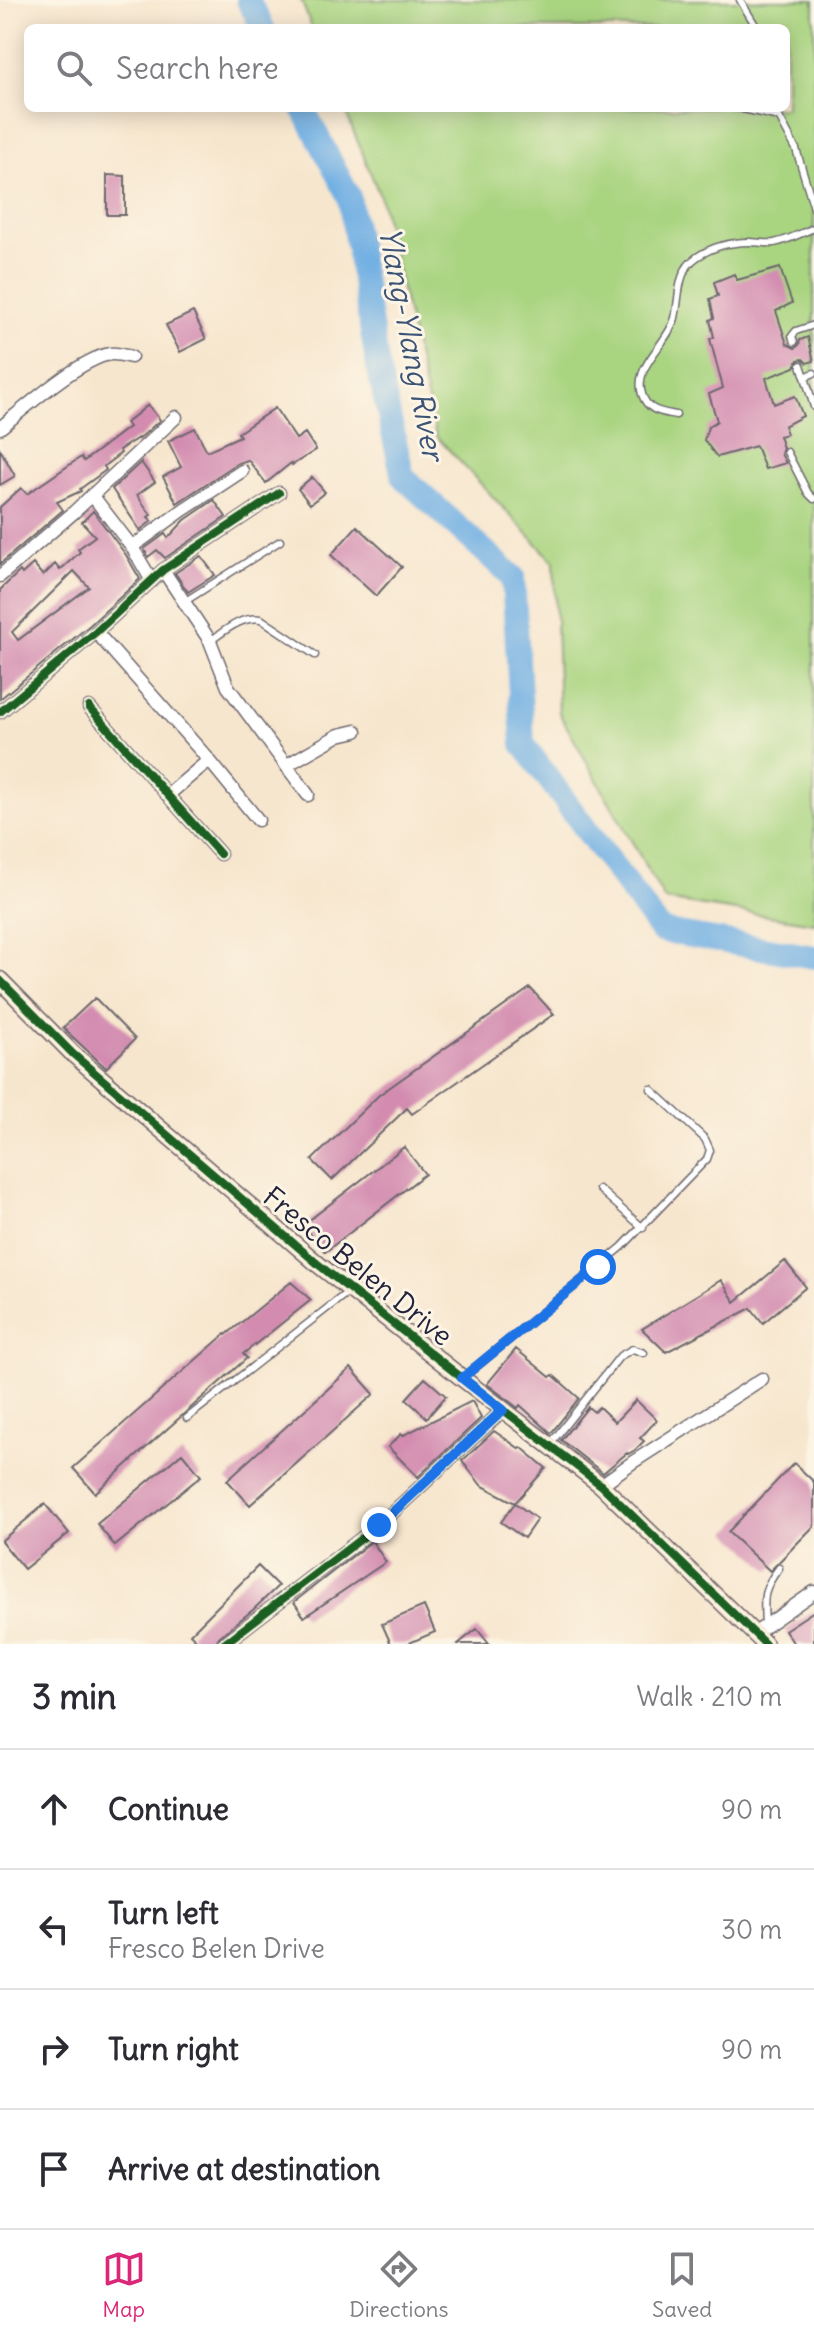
<!DOCTYPE html>
<meta charset="utf-8">
<style>
body{margin:0;font-family:Delius,sans-serif;background:#f7f7f7;color:#2b2b33}
.stop{position:absolute;width:24px;height:24px;margin:-18px;border:6px solid #1a73e8;border-radius:50%;background:#fff}
.stop.end{background:#1a73e8;border-color:#fff;box-shadow:0 2px 8px #0008}
.list{margin:0;padding:0;list-style:none}
h2{display:flex;justify-content:space-between;align-items:center;height:104px;margin:0;padding:0 32px;font-size:34px}
h2 small{font-size:26px;font-weight:400;color:#7c7c81}
.list li{display:grid;grid-template-columns:52px 1fr auto;gap:24px;align-items:center;box-sizing:border-box;height:120px;padding:0 32px;border-top:2px solid #e1e1e2}
.list b{display:block;font-size:30px;white-space:nowrap}
.list p{margin:0;font-size:26px;white-space:nowrap;color:#7c7c81}
.list em{font-size:26px;font-style:normal;color:#7c7c81}
.icon{flex:none;width:44px;height:44px;fill:none;stroke:currentColor;stroke-width:2;stroke-linecap:round;stroke-linejoin:round}
.map{position:relative;flex:none;width:814px;height:1644px;overflow:hidden}
.search{position:absolute;background:#fff;box-shadow:0 4px 20px #0003;left:24px;right:24px;top:24px;height:88px;display:flex;align-items:center;gap:20px;box-sizing:border-box;padding:0 28px;border-radius:12px;color:#7c7c81;font-size:30px}
.sheet{height:584px;background:#fff}
nav{display:flex;justify-content:space-around;align-items:center;box-sizing:border-box;height:112px;border-top:2px solid #e1e1e2;background:#fff;font-size:22px;color:#7c7c81}
nav a{display:grid;justify-items:center;gap:4px}
nav .on{color:#db2777}
.map>svg:first-child{display:block}
.green{fill:#a9d480;stroke:#667b5e;stroke-width:2}
.lines{fill:none;stroke-linecap:round;stroke-linejoin:round}
.river{stroke:#70afe3;stroke-width:24}
.building{fill:#d38cb0;fill-rule:evenodd}
.lane-casing{stroke:#6d676e;stroke-width:9}
.street-casing{stroke:#6d676e;stroke-width:15}
.secondary-casing{stroke:#6d676e;stroke-width:19}
.lane{stroke:#fff;stroke-width:6}
.street{stroke:#fff;stroke-width:12}
.secondary{stroke:#fce5d0;stroke-width:16}
.cycleway-casing{stroke:#fcf5e5;stroke-width:13}
.cycleway{stroke:#1b5e20;stroke-width:8}
.route{stroke:#1a73e8;stroke-width:10}
.labels{text-anchor:middle;stroke-width:6;stroke-linejoin:round;paint-order:stroke}
.street-label{font-size:28px;fill:#22223b;stroke:#fcf5e5}
.water-label{font-size:30px;font-style:italic;fill:#3d5376;stroke:#fcf5e5}
</style>
<div class="map">
<svg width="814" height="1644" viewBox="0 0 814 1644">
<rect width="100%" height="100%" fill="#fcf5e5"/>
<filter id="ink" filterUnits="userSpaceOnUse"><feTurbulence type="fractalNoise" baseFrequency=".0125" numOctaves="2"/><feDisplacementMap in="SourceGraphic" scale="16" xChannelSelector="R" yChannelSelector="G"/><feConvolveMatrix kernelMatrix="1 2 1 2 8 2 1 2 1" color-interpolation-filters="sRGB"/></filter>
<filter id="wash" filterUnits="userSpaceOnUse"><feTurbulence type="fractalNoise" baseFrequency=".006" numOctaves="4" result="noise"/><feDisplacementMap in="SourceGraphic" scale="32" xChannelSelector="R" yChannelSelector="G"/><feGaussianBlur stdDeviation="1.8" result="paint"/><feColorMatrix in="noise" values="0 0 0 0 0 0 0 0 0 0 0 0 0 0 0 0 0 1.4 0 .05"/><feComposite in="paint" operator="in"/></filter>
<g filter="url(#wash)">
<rect width="100%" height="100%" fill="#f7e6ce"/>
<path class="green" d="M301,0H814V923L665,900L559,713L554,562L436,436L380,196L344,108H786V28H312Z"/>
<g class="lines">
<path class="river" d="M248,0L263,28
M303,108L349,197L378,367L403,477L513,577L523,744L661,931L814,957"/>
</g>
<g id="blocks">
<path class="building" d="M107,175L125,176V215H107Z
M780,268L792,303L776,311L787,344L795,348L799,345L800,340L808,337L814,361L807,363L803,359L798,360L795,367L766,378L774,404L795,396L803,416L784,426L787,434L779,436L783,448L781,454L786,463L765,469L756,446L717,457L704,440L708,427L717,421L709,394L723,388L710,339L714,337L710,320L714,318L710,299L718,296L714,282L734,274L737,280Z
M193,312L206,339L180,352L166,325Z
M148,405L160,420L139,439L138,438L119,450L121,453L104,466L106,470L80,489L81,491L57,502L63,510L0,564V507L21,488L27,494L81,457L84,461L129,427L126,423Z
M275,408L296,439L305,433L316,450L292,465L291,463L266,483L248,460L238,463L177,503L163,477L181,467L168,441L195,428L207,451L240,436L238,433Z
M0,449L15,476L0,485Z
M141,462L155,482L137,495L151,515L148,517L152,521L140,530L112,489Z
M312,477L325,492L310,504L298,489Z
M214,500L226,517L165,558L157,550L148,557L144,549L165,534L168,538L185,520Z
M93,511L126,555L140,579L90,625L0,699V590L20,571L22,574L33,564L43,576L55,564L60,570L80,552L78,549L95,536L82,522ZM74,571L89,587L18,640L12,632Z
M357,526L402,567L376,596L331,555Z
M201,556L215,575L188,592L175,573Z
M530,988L554,1014L412,1114L407,1108L332,1180L312,1160L379,1095Z
M95,998L135,1039L106,1068L63,1028Z
M404,1147L425,1174L325,1252L303,1225Z
M785,1261L806,1287L763,1323L751,1308L666,1352L642,1329L721,1280L735,1302Z
M291,1282L311,1300L243,1354L247,1358L95,1493L73,1468L225,1334L226,1335Z
M516,1349L550,1377L553,1375L579,1398L551,1433L520,1405L518,1408L487,1384Z
M351,1368L374,1394L250,1505L227,1480Z
M425,1378L446,1396L427,1418L406,1399Z
M636,1400L657,1420L640,1438L644,1441L635,1450L628,1454L627,1453L603,1473L561,1440L588,1407L594,1412L599,1407L615,1422Z
M472,1401L481,1418L418,1477L388,1447L401,1434L402,1436Z
M494,1431L520,1449L521,1447L546,1468L515,1503L481,1485L462,1461Z
M182,1453L201,1476L115,1546L97,1524Z
M794,1463L814,1482V1526L770,1571L728,1532Z
M515,1503L537,1519L524,1538L501,1522Z
M45,1504L69,1533L24,1569L1,1541Z
M372,1541L386,1562L304,1617L294,1602Z
M258,1566L278,1586L254,1609L219,1637L215,1644H200L190,1634Z
M424,1606L435,1632L407,1644H391L382,1624Z
M814,1611V1644H794L785,1630Z
M477,1629L489,1644H458Z"/>
</g>
</g>
<g filter="url(#ink)">
<use href="#blocks" fill-opacity="0" stroke="#6d676e" stroke-width="2"/>
<g class="lines">
<g class="lane-casing">
<path id="lane" d="M740,0L757,28
M778,108L779,117L796,149L814,208
M743,109L779,117
M794,342L792,336L796,331L814,325
M801,365L805,377L814,373
M805,377L814,407
M676,415C661,412 647,411 642,394C633,366 668,344 675,318C680,297 676,271 697,257C712,247 731,242 749,242C757,242 766,244 774,243C787,241 801,233 814,228
M787,452L808,493L814,499
M184,602L280,541
M210,641C226,630 241,616 261,619L315,655
M599,1189L643,1228
M462,1378L622,1247L707,1159L710,1150L705,1139L651,1089
M187,1418L348,1292
M551,1443L620,1356L633,1349L644,1353
M765,1626C764,1597 761,1592 779,1568"/>
</g>
<g class="street-casing">
<path id="street" d="M0,428C27,406 73,365 105,355C114,352 122,355 131,357
M92,495L132,547L152,581
M132,547L183,510L242,471
M163,570L210,641L228,687L308,795
M0,576L73,513L176,417
M96,632L209,760L258,820
M89,707L220,854
M0,712L96,632L163,570L279,493
M287,765L339,735L356,731
M168,795L209,760
M601,1485L633,1462L762,1379
M754,1634L814,1592
M224,1644L379,1525L503,1410"/>
</g>
<g class="secondary-casing">
<path id="secondary" d="M0,980L73,1054L319,1265L462,1378L601,1485L765,1644"/>
</g>
<use href="#lane" class="lane"/>
<use href="#street" class="street"/>
<use href="#secondary" class="secondary"/>
<g class="cycleway-casing">
<path id="cycleway" d="M89,707L220,854
M0,712L96,632L163,570L279,493
M0,980L73,1054L319,1265L462,1378L601,1485L765,1644
M224,1644L379,1525L503,1410"/>
</g>
<use href="#cycleway" class="cycleway"/>
</g>
</g>
<g class="lines" filter="url(#ink)">
<path class="route" d="M379,1525L503,1410L462,1378L598,1267"/>
</g>
<g class="labels">
<g class="street-label">
<text transform="translate(358 1266) rotate(39)" y="10">Fresco Belen Drive</text>
</g>
<g class="water-label">
<text transform="translate(411 344) rotate(79)" y="10">Ylang-Ylang River</text>
</g>
</g>
</svg>
<div class="stop" style="left:598px;top:1267px"></div>
<div class="stop end" style="left:379px;top:1525px"></div>
<div class="search"><svg class="icon" aria-label="search" viewBox="0 0 24 24"><circle cx="10" cy="10" r="6"/><path d="M15 15l6 6"/></svg>Search here</div>
</div>
<section class="sheet">
<h2>3 min<small>Walk · 210 m</small></h2>
<ul class="list">
<li><svg class="icon" aria-label="ahead" viewBox="0 0 24 24"><path d="M12 20V5M6 11l6-6 6 6"/></svg><div><b>Continue</b></div><em>90 m</em></li>
<li><svg class="icon" aria-label="left" viewBox="0 0 24 24"><path d="M17 20v-9H6M10 6l-5 5 5 5"/></svg><div><b>Turn left</b><p>Fresco Belen Drive</p></div><em>30 m</em></li>
<li><svg class="icon" aria-label="right" viewBox="0 0 24 24"><path d="M7 20v-9h11M14 6l5 5-5 5"/></svg><div><b>Turn right</b></div><em>90 m</em></li>
<li><svg class="icon" aria-label="arrive" viewBox="0 0 24 24"><path d="M6 21V4h12l-3 4 3 4H6"/></svg><div><b>Arrive at destination</b></div></li>
</ul>
</section>
<nav>
<a class="on"><svg class="icon" aria-label="map" viewBox="0 0 24 24"><path d="M3 6l6-2 6 2 6-2v14l-6 2-6-2-6 2zM9 4v14M15 6v14"/></svg>Map</a>
<a><svg class="icon" aria-label="directions" viewBox="0 0 24 24"><path d="M12 3l9 9-9 9-9-9zM9 14v-3h6M13 9l2 2-2 2"/></svg>Directions</a>
<a><svg class="icon" aria-label="saved" viewBox="0 0 24 24"><path d="M7 4h10v16l-5-4-5 4z"/></svg>Saved</a>
</nav>
